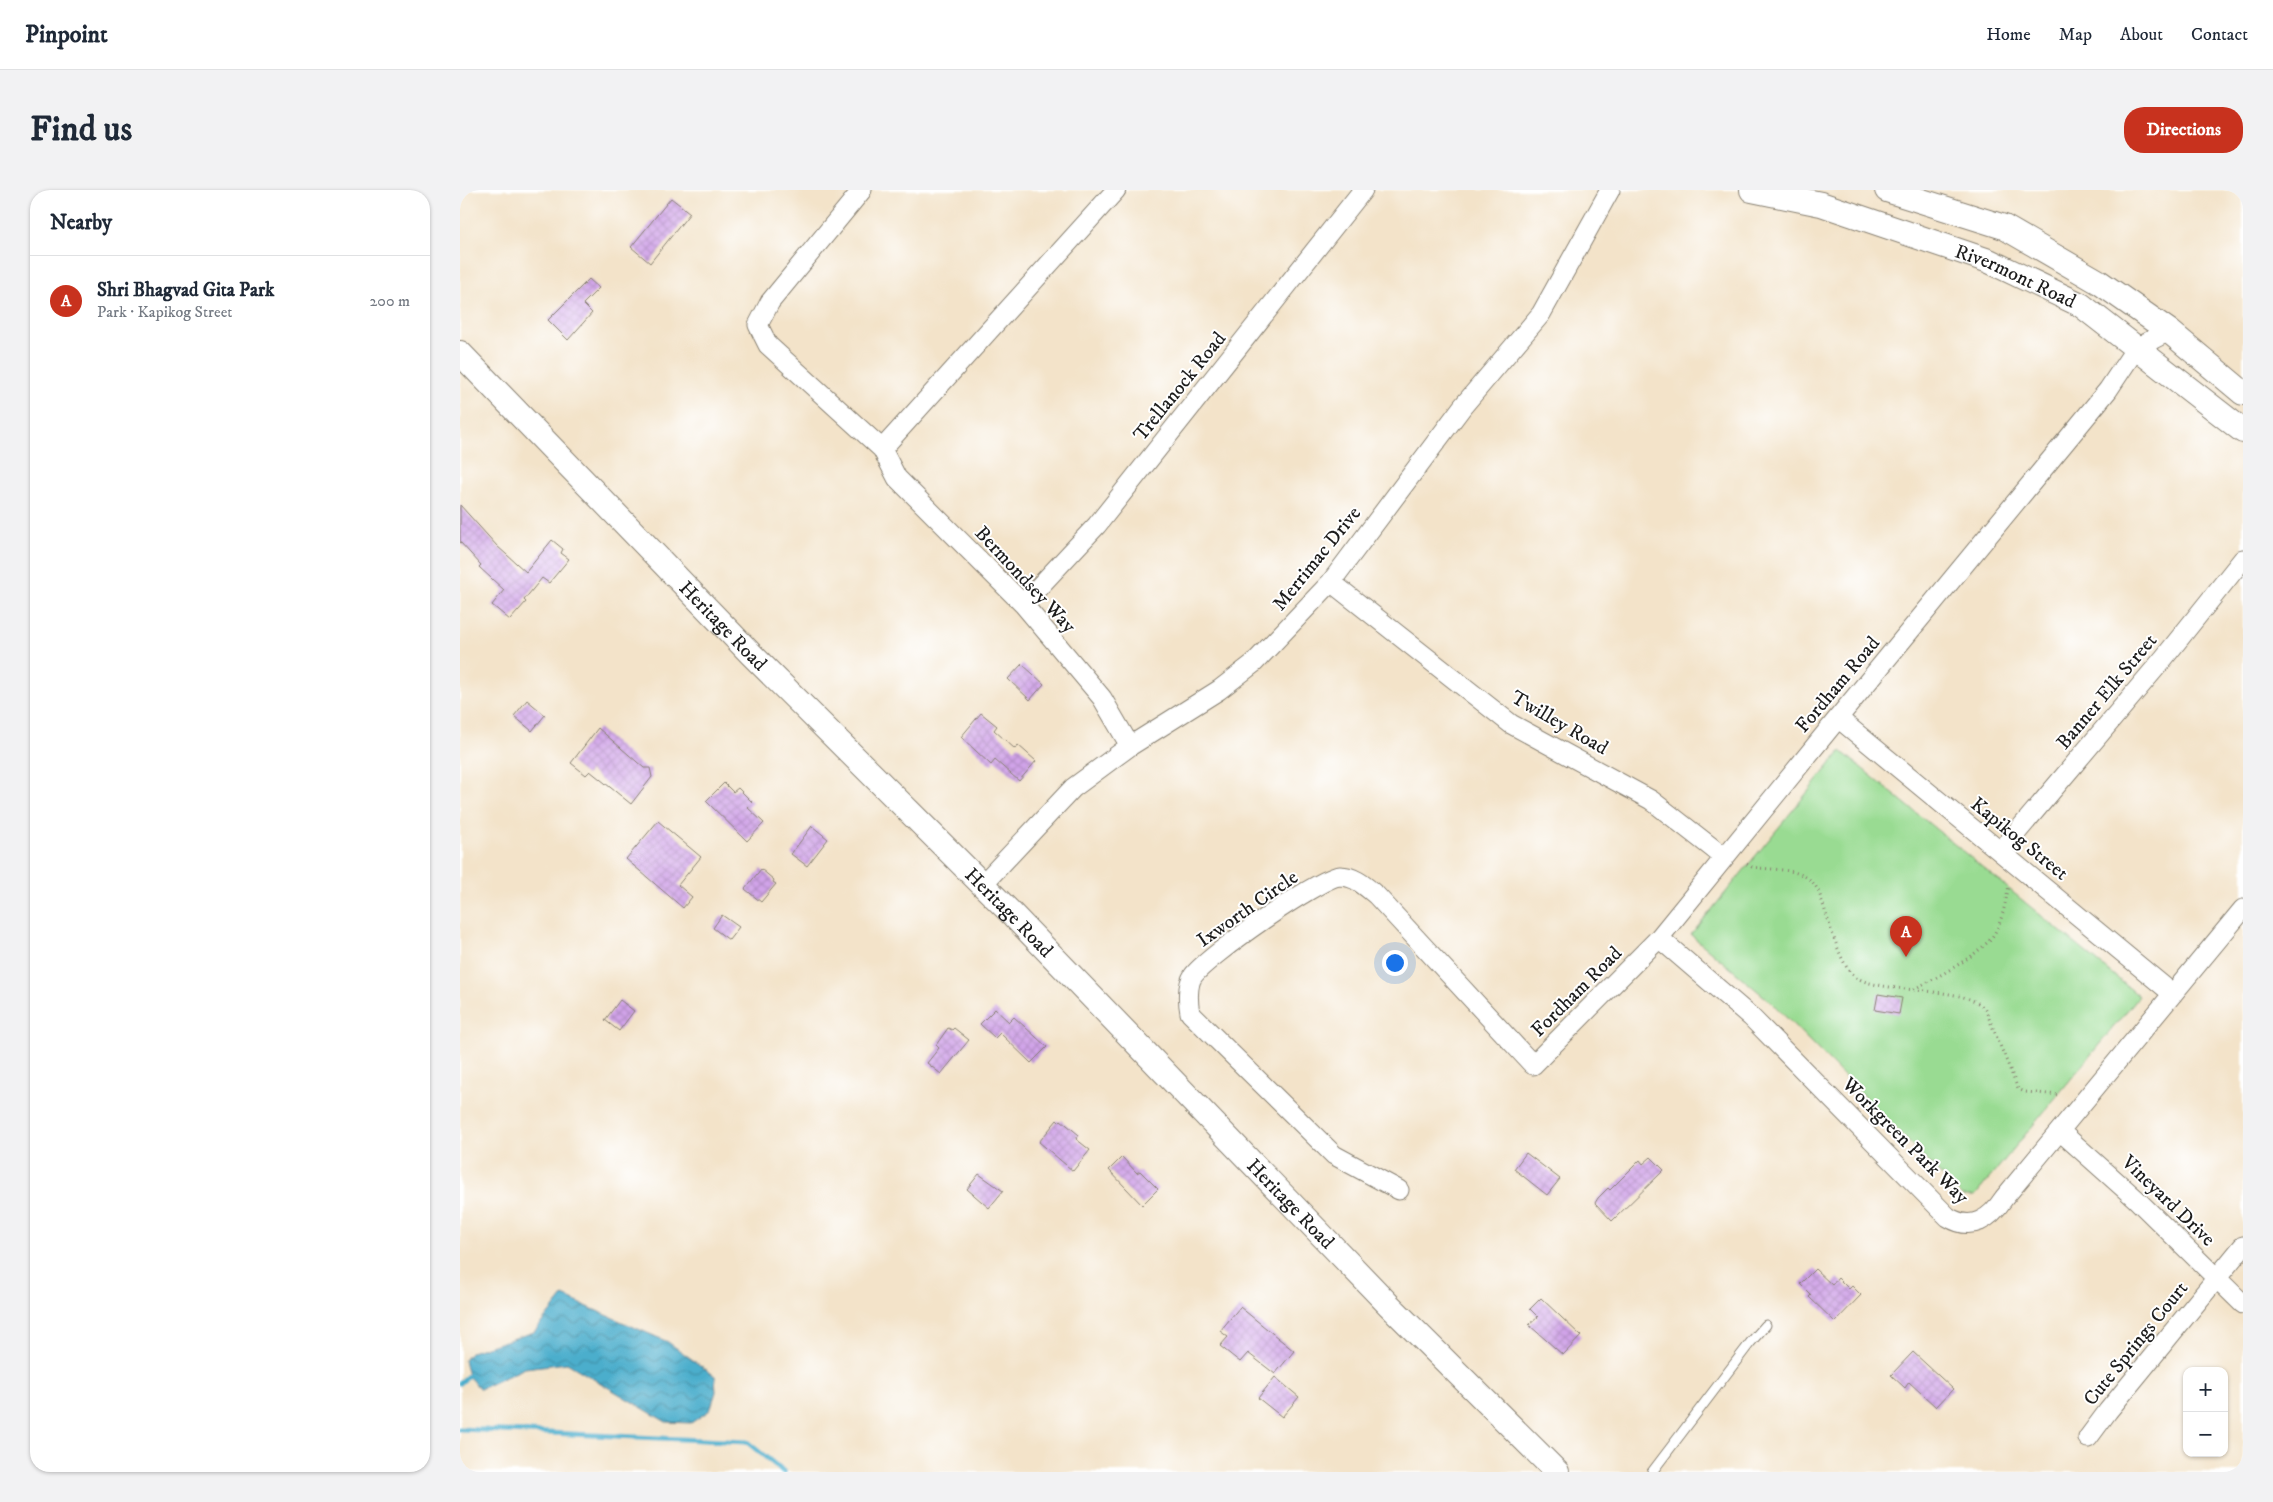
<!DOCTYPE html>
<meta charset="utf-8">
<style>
body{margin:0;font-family:"IM FELL DW Pica",serif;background:#f2f2f3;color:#1f2937}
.controls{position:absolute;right:15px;bottom:15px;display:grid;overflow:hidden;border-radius:10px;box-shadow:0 1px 4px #0004}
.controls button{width:45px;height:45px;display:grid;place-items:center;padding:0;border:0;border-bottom:1px solid #e0e1e3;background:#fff;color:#1f2937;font:25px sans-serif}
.you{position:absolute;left:934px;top:772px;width:18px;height:18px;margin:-12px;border:4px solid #fff;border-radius:50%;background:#1a73e8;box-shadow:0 0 0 8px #1a73e833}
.badge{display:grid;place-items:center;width:32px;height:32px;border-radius:50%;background:#c8321e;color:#fff;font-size:16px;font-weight:700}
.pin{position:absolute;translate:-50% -41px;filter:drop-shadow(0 1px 2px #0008)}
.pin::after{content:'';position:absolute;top:26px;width:18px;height:15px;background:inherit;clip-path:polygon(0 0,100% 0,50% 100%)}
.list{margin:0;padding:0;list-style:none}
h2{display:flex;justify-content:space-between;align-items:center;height:65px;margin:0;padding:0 20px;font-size:21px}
h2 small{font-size:16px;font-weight:400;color:#747a83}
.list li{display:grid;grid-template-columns:32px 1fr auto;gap:15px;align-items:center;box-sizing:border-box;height:90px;padding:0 20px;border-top:1px solid #e0e1e3}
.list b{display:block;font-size:19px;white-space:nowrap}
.list p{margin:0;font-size:16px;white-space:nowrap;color:#747a83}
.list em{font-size:16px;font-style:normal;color:#747a83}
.map{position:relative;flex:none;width:1783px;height:1282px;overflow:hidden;border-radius:20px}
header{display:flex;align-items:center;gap:30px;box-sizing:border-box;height:70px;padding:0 25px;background:#fff;border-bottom:1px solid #e0e1e3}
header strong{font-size:24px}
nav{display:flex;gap:28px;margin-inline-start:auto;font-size:18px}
.intro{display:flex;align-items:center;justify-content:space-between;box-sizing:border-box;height:120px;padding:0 30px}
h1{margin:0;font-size:35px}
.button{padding:12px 22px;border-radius:20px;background:#c8321e;color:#fff;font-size:18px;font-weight:700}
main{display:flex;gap:30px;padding:0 30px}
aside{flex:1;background:#fff;border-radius:20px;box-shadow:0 1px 4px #0004}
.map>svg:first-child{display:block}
.park{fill:#99db92;stroke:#5a7c57}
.water{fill:url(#water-waves);stroke:#346574}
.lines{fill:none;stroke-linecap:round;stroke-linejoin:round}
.stream{stroke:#4caecc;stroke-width:5}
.building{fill:url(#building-cross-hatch)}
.service-casing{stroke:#888072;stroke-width:11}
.minor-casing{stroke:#888072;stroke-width:21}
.tertiary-casing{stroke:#888072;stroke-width:26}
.path{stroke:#888072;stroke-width:3;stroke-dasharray:1 4;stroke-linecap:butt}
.service{stroke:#fff;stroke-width:9}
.minor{stroke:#fff;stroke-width:19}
.tertiary{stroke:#fff;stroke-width:24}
.labels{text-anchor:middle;stroke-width:4;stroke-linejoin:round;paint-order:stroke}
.street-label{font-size:20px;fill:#1c1c1c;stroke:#fff}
</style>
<header>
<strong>Pinpoint</strong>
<nav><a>Home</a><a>Map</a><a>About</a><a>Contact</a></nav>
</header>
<div class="intro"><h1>Find us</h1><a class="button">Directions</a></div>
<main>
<aside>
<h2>Nearby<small></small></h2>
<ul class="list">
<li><span class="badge">A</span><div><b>Shri Bhagvad Gita Park</b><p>Park · Kapikog Street</p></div><em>200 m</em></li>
</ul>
</aside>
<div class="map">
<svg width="1783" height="1282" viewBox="0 0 1783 1282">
<defs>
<pattern id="water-waves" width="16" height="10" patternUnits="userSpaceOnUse" patternTransform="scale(1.25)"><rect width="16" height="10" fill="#4caecc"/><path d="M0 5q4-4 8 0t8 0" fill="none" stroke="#3e8da5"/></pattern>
<pattern id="building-cross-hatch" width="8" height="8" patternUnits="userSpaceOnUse" patternTransform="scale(1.25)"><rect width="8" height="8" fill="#d0a3e8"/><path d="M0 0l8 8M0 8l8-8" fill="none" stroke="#b28cc6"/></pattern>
</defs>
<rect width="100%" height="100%" fill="#fff"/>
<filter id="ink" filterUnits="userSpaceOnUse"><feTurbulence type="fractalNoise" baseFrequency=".02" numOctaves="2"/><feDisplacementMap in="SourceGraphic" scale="10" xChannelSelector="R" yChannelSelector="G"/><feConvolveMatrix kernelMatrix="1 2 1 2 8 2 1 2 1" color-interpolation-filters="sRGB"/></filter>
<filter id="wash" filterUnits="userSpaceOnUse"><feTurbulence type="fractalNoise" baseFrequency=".0096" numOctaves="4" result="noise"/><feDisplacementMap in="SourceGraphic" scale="20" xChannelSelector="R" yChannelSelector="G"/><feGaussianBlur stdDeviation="1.12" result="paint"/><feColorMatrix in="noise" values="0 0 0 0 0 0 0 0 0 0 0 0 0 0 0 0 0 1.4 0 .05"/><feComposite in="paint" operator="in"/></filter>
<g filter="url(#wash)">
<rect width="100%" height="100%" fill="#f3e3c9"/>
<path class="park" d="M1381,561L1679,806L1515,1006H1502L1312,813L1231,745Z"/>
<path class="water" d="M103,1106L208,1152L255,1186L256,1202L250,1220L231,1233L206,1232L107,1173L65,1178L20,1199L8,1186L4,1170L11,1162L74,1142Z"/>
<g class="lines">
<path class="stream" d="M0,1193L8,1186
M0,1239L287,1252L324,1282"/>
</g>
<g id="blocks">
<path class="building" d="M211,8L230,23L190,73L171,57Z
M129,89L139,98L123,114L132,123L108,150L88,130Z
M0,315L37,356L66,382L92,350L103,359L101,363L109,369L89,393L82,388L64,410L66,412L50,430L32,415L44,400L19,377L21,375L0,352Z
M562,474L584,494L570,510L548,489Z
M67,510L85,525L72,541L54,526Z
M521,523L537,536L534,540L555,559L558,555L576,571L559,591L535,570L531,575L501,547Z
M138,538L184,578H190L192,587L171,614L130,581L126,585L111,573Z
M264,593L273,602L278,598L292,612L287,617L304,633L287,651L246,611Z
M198,631L241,667L218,695L232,707L223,718L166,669Z
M352,636L368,649L347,676L331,664Z
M301,679L314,690L313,692L316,694L301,712L285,699Z
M262,725L279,737L269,750L253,738Z
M1418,804L1442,808L1439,824L1415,820Z
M160,810L174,821L159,841L145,830Z
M535,819L549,832L554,827L587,857L571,873L540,843L535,848L520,834Z
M488,838L492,840L494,838L509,850L481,884L467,873L479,858L476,855Z
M597,930L599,932L601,930L619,945L616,949L630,960L613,981L579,952Z
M1066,963L1100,989L1087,1005L1054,979Z
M662,967L677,983L680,981L698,999L682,1015L649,980Z
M1191,967L1204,980L1152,1031L1135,1013L1138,1008L1148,998L1150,1000L1180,970L1183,974Z
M519,984L543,1001L529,1018L507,999Z
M1355,1079L1372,1095L1378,1088L1389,1099L1392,1096L1401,1105L1375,1132L1349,1107L1351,1105L1340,1094Z
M1081,1108L1121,1146L1103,1165L1069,1135L1078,1127L1070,1119Z
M780,1117L834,1161L815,1184L788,1163L780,1172L760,1156L768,1147L760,1141Z
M1453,1162L1493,1199L1476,1217L1449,1192L1445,1198L1431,1185Z
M815,1187L839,1207L822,1227L798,1208Z"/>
</g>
</g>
<g filter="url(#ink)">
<use href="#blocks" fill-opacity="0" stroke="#888072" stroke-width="1"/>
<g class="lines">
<g class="service-casing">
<path id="service" d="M1192,1282L1290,1153L1306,1135"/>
</g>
<g class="minor-casing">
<path id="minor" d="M402,0L310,112L298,135L308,155L422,259L656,0
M422,259L437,288L563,414L642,508L670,556
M871,392L1051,534L1191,610L1264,667
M563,414L637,335L903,0
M1378,528L1713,804
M1541,661L1703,469L1783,369
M522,695L613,598L670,556L759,500L794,473L871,392L1003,216L1081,124L1150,0
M1199,748L1291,827L1488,1027C1512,1042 1530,1029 1544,1008L1783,719
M1601,942L1676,1009L1783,1114
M939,1000L874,965L730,823C728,813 727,795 733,786C746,767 860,687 880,686C895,686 906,697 916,705L1073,875L1199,748L1378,528L1648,200L1676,158L1709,141
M1628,1248L1648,1221L1783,1056"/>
</g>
<g class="tertiary-casing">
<g id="tertiary">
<path id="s1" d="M1292,0L1361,14L1529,71L1621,115L1783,241"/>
<path d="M1427,0L1544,37L1639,92L1709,141L1783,203"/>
<path id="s2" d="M0,163L291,464L549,721L929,1115L1097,1282"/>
</g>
</g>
<path class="path" d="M1287,674L1292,677C1316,681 1345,676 1358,700C1366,720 1377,766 1390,782C1411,808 1509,792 1526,821L1558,899L1565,902L1600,905
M1454,799C1476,788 1522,764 1534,744C1543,730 1545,712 1549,696"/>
<use href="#service" class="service"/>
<use href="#minor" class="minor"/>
<use href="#tertiary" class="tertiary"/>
</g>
</g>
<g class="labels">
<g class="street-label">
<text dy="7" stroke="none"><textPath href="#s1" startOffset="278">Rivermont Road</textPath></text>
<text transform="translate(719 196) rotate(-51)" y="7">Trellanock Road</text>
<text transform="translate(856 368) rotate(-51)" y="7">Merrimac Drive</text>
<text transform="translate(566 389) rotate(47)" y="7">Bermondsey Way</text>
<text dy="7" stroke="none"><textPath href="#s2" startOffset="379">Heritage Road</textPath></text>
<text transform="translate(1377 494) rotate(-50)" y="7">Fordham Road</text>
<text transform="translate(1646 501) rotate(-50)" y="7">Banner Elk Street</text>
<text transform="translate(1100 532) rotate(30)" y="7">Twilley Road</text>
<text transform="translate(1560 648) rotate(39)" y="7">Kapikog Street</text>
<text transform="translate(787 718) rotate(-35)" y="7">Ixworth Circle</text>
<text dy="7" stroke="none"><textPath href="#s2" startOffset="784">Heritage Road</textPath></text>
<text transform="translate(1116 801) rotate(-45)" y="7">Fordham Road</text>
<text transform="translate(1446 950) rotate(45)" y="7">Workgreen Park Way</text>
<text transform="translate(1709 1010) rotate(44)" y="7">Vineyard Drive</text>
<text dy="7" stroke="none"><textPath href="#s2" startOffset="1189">Heritage Road</textPath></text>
<text transform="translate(1675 1153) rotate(-51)" y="7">Cute Springs Court</text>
</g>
</g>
</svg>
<div class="controls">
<button>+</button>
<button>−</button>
</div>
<div class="you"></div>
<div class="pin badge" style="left:1446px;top:767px">A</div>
</div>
</main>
